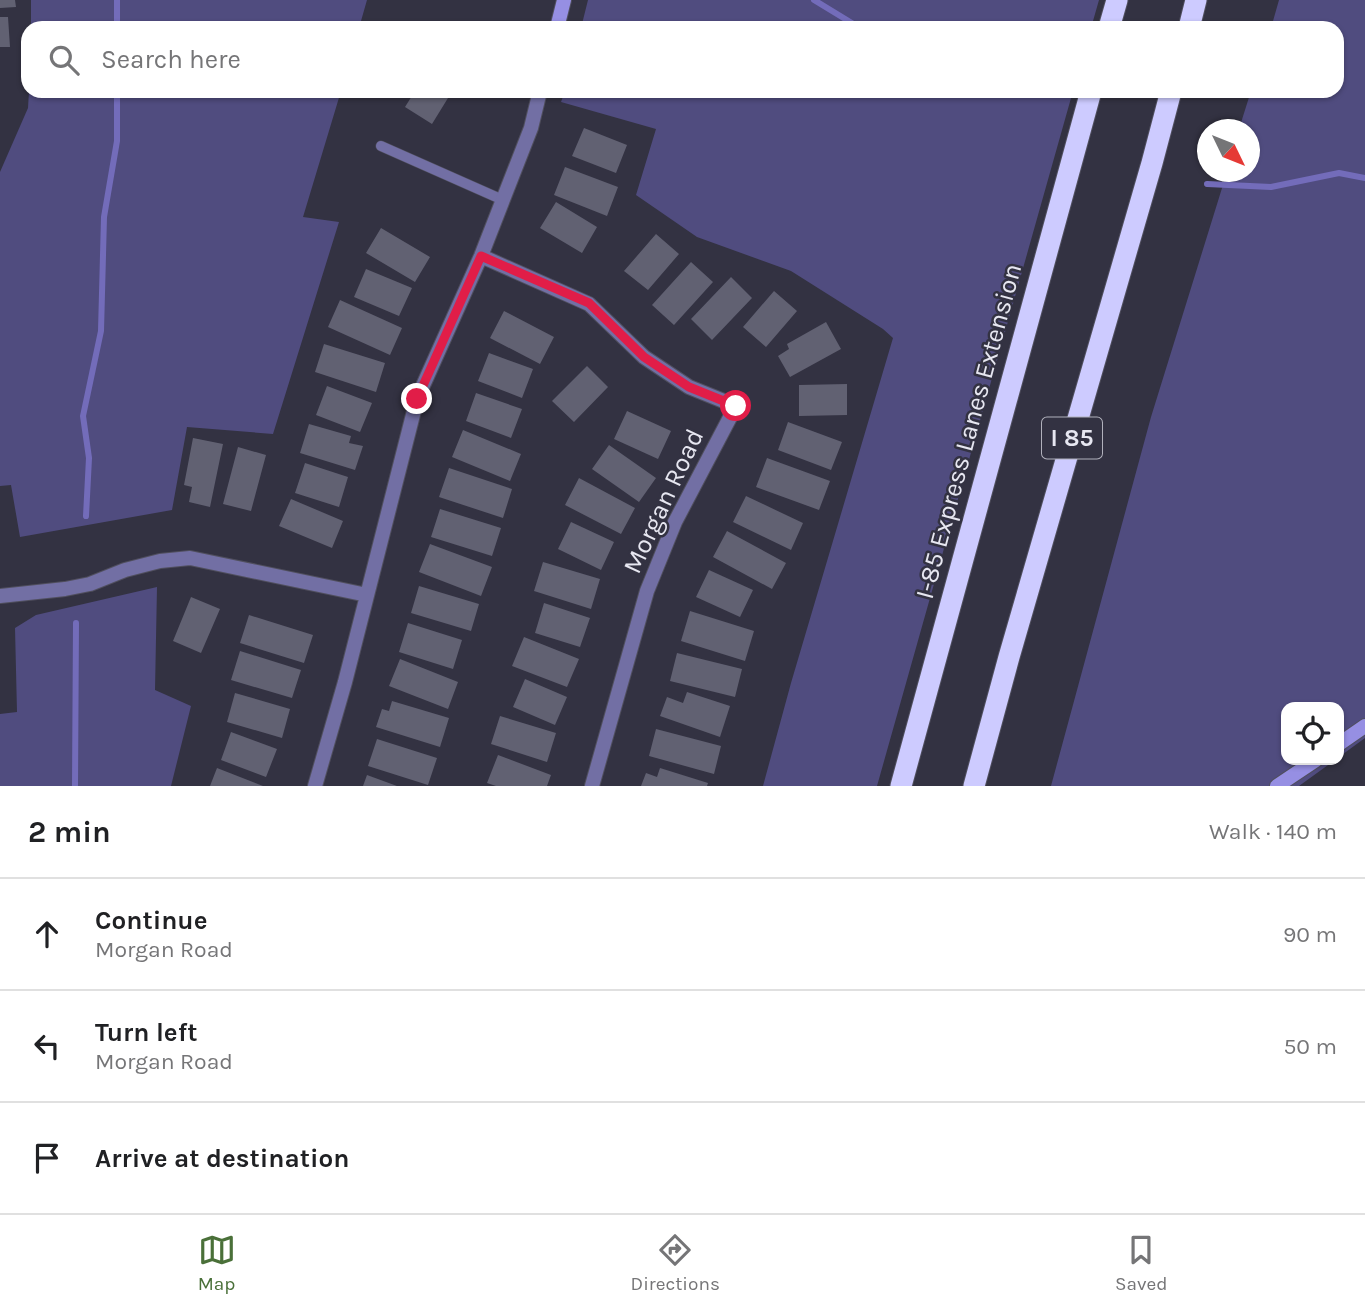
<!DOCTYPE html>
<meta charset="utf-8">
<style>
body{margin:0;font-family:Karla,sans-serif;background:#f6f6f6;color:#202124}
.controls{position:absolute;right:21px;bottom:21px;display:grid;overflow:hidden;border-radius:14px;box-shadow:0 2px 5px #0004}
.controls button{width:63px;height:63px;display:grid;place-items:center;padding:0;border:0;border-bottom:2px solid #e0e0e0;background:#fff;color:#202124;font:35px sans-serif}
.compass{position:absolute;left:1197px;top:119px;width:63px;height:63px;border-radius:50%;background:#fff;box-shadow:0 2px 5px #0004;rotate:133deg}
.stop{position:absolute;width:21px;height:21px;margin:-16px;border:5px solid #e11d48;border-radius:50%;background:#fff}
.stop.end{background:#e11d48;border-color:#fff;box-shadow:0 2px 7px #0008}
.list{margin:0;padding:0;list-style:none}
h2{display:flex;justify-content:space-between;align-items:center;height:91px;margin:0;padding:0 28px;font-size:30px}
h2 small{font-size:23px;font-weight:400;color:#757577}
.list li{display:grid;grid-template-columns:46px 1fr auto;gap:21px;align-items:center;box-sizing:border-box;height:112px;padding:0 28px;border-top:2px solid #e0e0e0}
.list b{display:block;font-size:26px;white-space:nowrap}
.list p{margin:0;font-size:23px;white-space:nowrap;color:#757577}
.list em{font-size:23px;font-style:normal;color:#757577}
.icon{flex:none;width:38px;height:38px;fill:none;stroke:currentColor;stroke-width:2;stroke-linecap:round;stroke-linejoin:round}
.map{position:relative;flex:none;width:1365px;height:786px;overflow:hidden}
.search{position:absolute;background:#fff;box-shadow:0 2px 5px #0004;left:21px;right:21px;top:21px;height:77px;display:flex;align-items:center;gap:18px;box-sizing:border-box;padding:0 24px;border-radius:21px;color:#757577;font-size:26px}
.sheet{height:427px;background:#fff}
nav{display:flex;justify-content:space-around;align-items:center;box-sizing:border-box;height:98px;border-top:2px solid #e0e0e0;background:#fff;font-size:19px;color:#757577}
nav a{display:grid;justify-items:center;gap:4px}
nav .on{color:#4a7039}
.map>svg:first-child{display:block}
.green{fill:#504c7f}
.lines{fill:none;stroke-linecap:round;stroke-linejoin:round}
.stream{stroke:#736cba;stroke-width:6}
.building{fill:#616172}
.lane-casing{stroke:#504f5e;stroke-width:11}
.street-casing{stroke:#504f5e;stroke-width:16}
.secondary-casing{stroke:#504f5e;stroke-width:16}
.highway-casing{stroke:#504f5e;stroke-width:23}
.lane{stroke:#726fa4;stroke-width:10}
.street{stroke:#726fa4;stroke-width:14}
.secondary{stroke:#968fe3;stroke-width:14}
.highway{stroke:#cdcbff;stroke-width:21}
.route{stroke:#e11d48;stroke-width:9}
.labels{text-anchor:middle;stroke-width:5;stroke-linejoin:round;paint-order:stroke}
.shield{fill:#333242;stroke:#b1b1bc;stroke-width:2}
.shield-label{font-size:24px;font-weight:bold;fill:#e7e7f1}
.street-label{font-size:26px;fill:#e7e7f1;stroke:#333242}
</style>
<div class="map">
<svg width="1365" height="786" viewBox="0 0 1365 786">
<rect width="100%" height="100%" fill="#333242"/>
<path class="green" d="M31,0H367L359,28H31Z
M588,0H1099L1091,28H581Z
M1279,0H1365V738L1339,757V707H1286V760H1335L1299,786H1051L1151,417L1227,172H1250V130L1239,129L1251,91H1337V28H1271Z
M29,91H341L303,217L339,222L273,434L187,427L172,510L20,537L11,485L0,486V172L28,108Z
M565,91H1073L877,786H763L791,683L893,338L883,329L791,271L697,237L636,195L656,129L561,102Z
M157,587L155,690L191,706L171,786H0V714L17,712L15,628L36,615Z"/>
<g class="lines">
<path class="stream" d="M117,0V28
M814,0L860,28
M1207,184L1271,187L1339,173L1365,178
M86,516L89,458L83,416L101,331L104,217L117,141V91
M75,786L76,623"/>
</g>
<path class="building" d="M0,0H15L16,7L0,8Z
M0,17H8L10,47H0Z
M415,91H436L448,98L432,124L405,107Z
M584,128L627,145L616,173L572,156Z
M565,167L618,187L607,216L554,195Z
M556,202L597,227L582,253L540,228Z
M381,228L430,257L415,282L366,253Z
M656,234L679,254L648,290L624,271Z
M691,262L713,282L674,325L652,305Z
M366,269L412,288L399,316L354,297Z
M731,277L752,298L712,340L691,319Z
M774,291L797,311L766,347L743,327Z
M340,300L402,328L390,355L328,327Z
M504,311L554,337L540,364L490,338Z
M826,322L841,349L790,377L778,356L789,349L787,344Z
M324,344L385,363L376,392L315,372Z
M489,353L533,369L522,398L478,381Z
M587,366L608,387L574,422L552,401Z
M847,384V415L799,416V385Z
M327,386L372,403L360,432L316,415Z
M476,393L522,409L511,438L466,421Z
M627,411L671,431L658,459L614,439Z
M788,422L842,442L831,470L778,450Z
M309,424L351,436L349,443L363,446L355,470L300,453Z
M463,430L521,454L510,481L452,457Z
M193,438L223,444L210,507L189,502L192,487L184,485Z
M609,445L656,478L639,502L592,469Z
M238,447L266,455L251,511L223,504Z
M767,458L830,481L819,510L756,487Z
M305,463L348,477L339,507L295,493Z
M449,468L512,489L503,518L439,497Z
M579,478L635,508L621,534L565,505Z
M746,496L803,523L791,550L733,522Z
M291,499L343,521L332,548L279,526Z
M440,509L501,528L492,556L431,537Z
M571,522L614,542L601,570L558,549Z
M727,531L786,563L772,589L713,557Z
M430,544L492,567L481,596L419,572Z
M543,562L600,579L591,609L534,591Z
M709,570L753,590L740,617L696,597Z
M419,586L479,604L471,631L411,613Z
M191,597L220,609L201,653L173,641Z
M544,603L590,618L580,647L535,633Z
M690,611L754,631L745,661L681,641Z
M249,615L313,635L304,663L240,643Z
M408,623L462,640L453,669L399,652Z
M524,637L579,659L567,687L512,666Z
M240,651L301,670L292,698L231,680Z
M677,653L742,669L735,697L670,681Z
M400,659L458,682L448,709L389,686Z
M525,679L567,697L555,725L513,707Z
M687,692L730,706L720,737L660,716L667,697L683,703Z
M235,693L290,709L282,738L227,722Z
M392,701L449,718L440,747L376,727L382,709L389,711Z
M500,716L556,733L547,762L491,744Z
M656,729L721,746L714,774L649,756Z
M231,732L277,749L266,777L221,760Z
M377,739L437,758L428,785L368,766Z
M498,755L551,775L547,786H496L487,783Z
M217,768L263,786H210Z
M660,768L708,783L707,786H641L646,773L657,777Z
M367,775L397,786H363Z"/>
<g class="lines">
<g class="lane-casing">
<path id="lane" d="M381,146L503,200"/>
</g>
<g class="street-casing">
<path id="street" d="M481,256L589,304L644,357L689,387L736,406L675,522L647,591L592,786
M0,596L65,589L90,584L125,570L160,561L190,558L367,595
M315,786L345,682L417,399L481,256L531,128L540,91"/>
</g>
<g class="secondary-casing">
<path id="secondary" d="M557,28L564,0
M1339,744L1365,726
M1277,786L1316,760"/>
</g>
<g class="highway-casing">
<path id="highway" d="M1109,28L1117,0
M1189,28L1196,0
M901,786L1091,91
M974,786L1009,657L1152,163L1171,91"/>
</g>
<use href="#lane" class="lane"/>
<use href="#street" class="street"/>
<use href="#secondary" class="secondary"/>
<use href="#highway" class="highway"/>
</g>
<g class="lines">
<path class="route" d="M417,399L481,256L589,303L644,357L689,387L736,406"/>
</g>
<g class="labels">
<rect class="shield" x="1042" y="417.5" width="60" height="41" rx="5"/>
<g class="shield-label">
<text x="1072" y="446">I 85</text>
</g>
<g class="street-label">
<text transform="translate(968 431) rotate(-75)" y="9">I-85 Express Lanes Extension</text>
<text transform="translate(663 501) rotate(-65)" y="9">Morgan Road</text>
</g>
</g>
</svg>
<div class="controls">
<button><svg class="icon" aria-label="locate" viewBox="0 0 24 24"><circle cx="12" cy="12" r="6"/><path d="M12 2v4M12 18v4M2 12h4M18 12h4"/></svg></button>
</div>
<svg class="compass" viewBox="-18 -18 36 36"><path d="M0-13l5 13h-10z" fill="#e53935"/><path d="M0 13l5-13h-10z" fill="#757577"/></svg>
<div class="stop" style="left:736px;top:406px"></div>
<div class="stop end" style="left:417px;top:399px"></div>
<div class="search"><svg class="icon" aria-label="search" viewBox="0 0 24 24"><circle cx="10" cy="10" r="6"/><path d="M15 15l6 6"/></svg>Search here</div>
</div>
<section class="sheet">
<h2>2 min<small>Walk · 140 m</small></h2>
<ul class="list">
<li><svg class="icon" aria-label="ahead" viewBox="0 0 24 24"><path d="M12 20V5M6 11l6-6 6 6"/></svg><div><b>Continue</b><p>Morgan Road</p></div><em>90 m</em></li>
<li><svg class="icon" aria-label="left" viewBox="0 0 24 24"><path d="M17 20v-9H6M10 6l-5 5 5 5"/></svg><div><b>Turn left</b><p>Morgan Road</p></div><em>50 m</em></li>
<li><svg class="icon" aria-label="arrive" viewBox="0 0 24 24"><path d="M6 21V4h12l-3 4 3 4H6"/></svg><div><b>Arrive at destination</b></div></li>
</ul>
</section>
<nav>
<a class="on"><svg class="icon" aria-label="map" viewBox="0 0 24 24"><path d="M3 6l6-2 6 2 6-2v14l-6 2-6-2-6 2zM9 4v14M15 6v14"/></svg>Map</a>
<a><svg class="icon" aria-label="directions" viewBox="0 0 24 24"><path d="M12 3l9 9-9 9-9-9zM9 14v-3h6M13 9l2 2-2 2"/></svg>Directions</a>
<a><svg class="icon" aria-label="saved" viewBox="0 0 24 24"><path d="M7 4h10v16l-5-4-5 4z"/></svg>Saved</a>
</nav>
